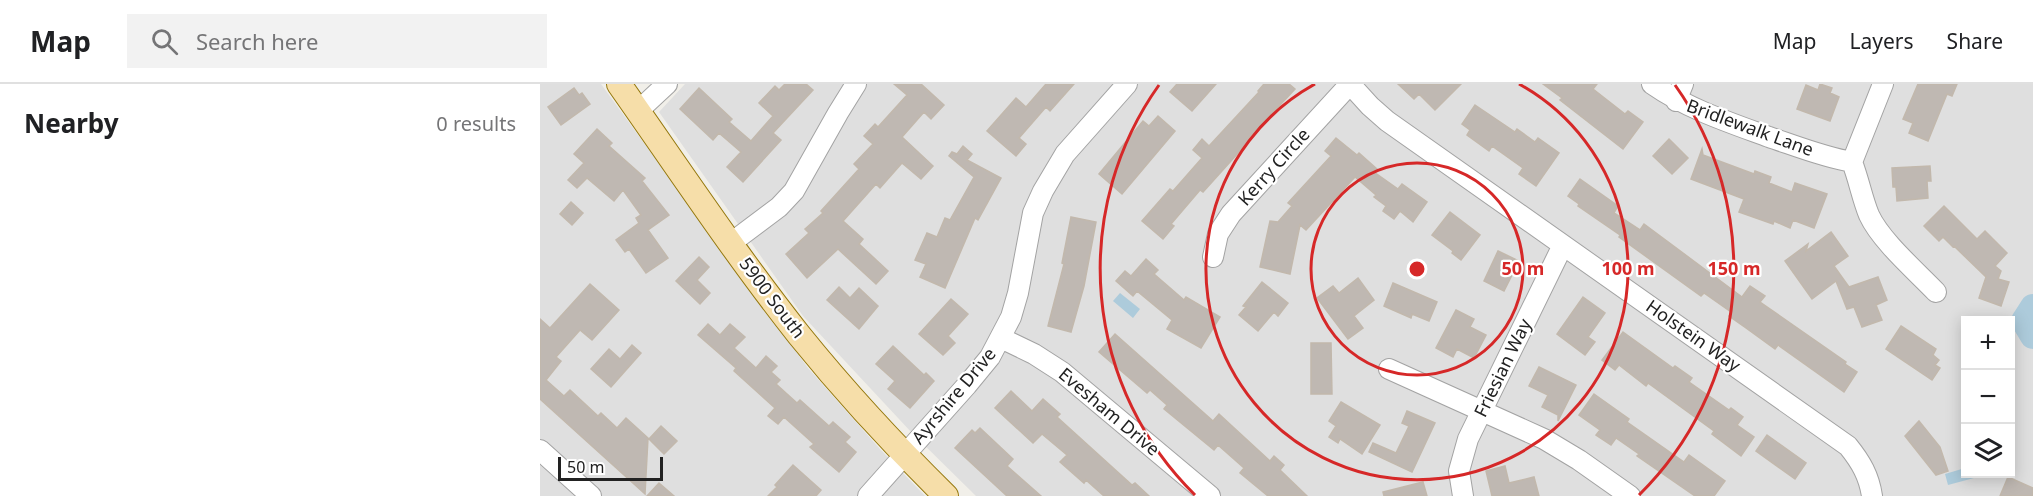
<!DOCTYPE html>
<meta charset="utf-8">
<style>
body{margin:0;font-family:"Noto Sans",sans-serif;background:#f2f2f2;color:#202124}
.controls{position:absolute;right:18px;bottom:18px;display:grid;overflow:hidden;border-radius:0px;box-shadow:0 3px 15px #0003}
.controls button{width:54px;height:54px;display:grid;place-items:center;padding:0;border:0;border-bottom:2px solid #e0e0e0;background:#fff;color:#202124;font:30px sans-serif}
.scale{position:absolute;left:18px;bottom:15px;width:105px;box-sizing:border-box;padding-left:6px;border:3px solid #222;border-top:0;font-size:16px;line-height:21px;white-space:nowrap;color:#222;-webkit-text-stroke:4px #fff;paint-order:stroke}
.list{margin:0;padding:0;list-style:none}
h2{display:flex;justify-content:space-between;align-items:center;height:78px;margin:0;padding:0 24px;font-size:26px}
h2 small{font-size:20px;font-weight:400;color:#757577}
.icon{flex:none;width:33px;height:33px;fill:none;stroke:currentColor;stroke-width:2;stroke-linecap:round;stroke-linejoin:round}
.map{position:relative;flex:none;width:1493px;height:412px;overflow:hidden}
header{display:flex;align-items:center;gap:36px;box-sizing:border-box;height:84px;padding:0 30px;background:#fff;border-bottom:2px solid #e0e0e0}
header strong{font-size:28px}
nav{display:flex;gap:33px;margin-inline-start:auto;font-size:21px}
.search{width:420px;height:54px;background:#f2f2f2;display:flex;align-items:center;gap:15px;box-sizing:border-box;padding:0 21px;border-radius:0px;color:#757577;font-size:22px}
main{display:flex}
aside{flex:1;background:#fff}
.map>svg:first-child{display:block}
.residential{fill:#dfdfdf;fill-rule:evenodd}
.water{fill:#adcbdb}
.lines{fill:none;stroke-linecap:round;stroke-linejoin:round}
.river{stroke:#adcbdb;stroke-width:26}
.building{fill:#bfb8b2;stroke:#c2b8ac;stroke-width:1.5}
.minor-casing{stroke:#a3a3a3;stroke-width:22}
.major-casing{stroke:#94770b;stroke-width:26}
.minor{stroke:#fff;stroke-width:20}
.major{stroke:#f6dea9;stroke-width:24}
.ring{fill:none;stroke:#d62828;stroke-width:3}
.labels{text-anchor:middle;stroke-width:4.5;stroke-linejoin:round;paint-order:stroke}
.street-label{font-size:18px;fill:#222;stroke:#fff}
.centre{fill:#d62828;stroke:#fff;stroke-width:3}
.ring-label{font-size:18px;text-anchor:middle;font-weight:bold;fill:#d62828;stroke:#fff;stroke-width:4.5;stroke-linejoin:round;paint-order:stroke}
</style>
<header>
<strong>Map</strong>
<div class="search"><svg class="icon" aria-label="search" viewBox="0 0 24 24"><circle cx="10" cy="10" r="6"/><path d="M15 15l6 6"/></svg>Search here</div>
<nav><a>Map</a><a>Layers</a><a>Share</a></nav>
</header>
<main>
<aside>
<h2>Nearby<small>0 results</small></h2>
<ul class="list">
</ul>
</aside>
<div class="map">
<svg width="1493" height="412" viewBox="0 0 1493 412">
<rect width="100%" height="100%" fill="#f1efe9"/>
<path class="residential" d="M0,0H61L268,284L340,365L385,412H0Z
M145,0H1493V412H436L372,349L263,232L119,28ZM1426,237H1470V390H1426Z"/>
<path class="water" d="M580,209L600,225L593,234L573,217Z
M1425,384L1426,390H1432L1434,394L1408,401L1405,390Z"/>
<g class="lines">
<path class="river" d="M1493,223L1484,237L1493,252"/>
</g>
<path class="building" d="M245,0H266L273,6L233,49L241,56L203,98L187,83L201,68L179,49L173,56L140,25L159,4L192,35L189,38L211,57L233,32L219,19L235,2L239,6Z
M354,0H381L404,21L391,35L384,28L362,53L393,82L381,95L362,79L340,104L336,100L303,137L323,155L319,160L348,187L336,200L298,165L267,194L246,170L269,149L265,145L283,129L281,127L319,85L314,80L333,60L324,52L335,40L338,43L367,11Z
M506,0H534L510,27L506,23L479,54L486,60L476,72L447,47L476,14L486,23Z
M637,0H676L652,27L630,8Z
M724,0H749L755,5L709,54L710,56L663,108L660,106L631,140L634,142L623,155L602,137L630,105L633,107L662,74L653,66L662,55L669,62L719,8L718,7Z
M858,0H921L895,26L879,10L874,15Z
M1003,0H1057L1053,5L1085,30L1088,27L1103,38L1083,65L1020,16L1022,14Z
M1280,0L1292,4L1290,9L1299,13L1290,37L1257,25L1266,1L1278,6Z
M1378,0H1417L1412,12L1407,10L1388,57L1369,49L1373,39L1363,35Z
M34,4L39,11L42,9L50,20L21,41L8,23Z
M935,21L975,48L977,45L995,58L998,54L1019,69L996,102L979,90L983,84L952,62L949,67L927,51L930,46L922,40Z
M618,32L635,47L582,110L559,90L603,37L609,42Z
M57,45L72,59L69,62L105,94L102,97L129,131L108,146L128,174L106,189L89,165L85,168L76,156L99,139L96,134L101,131L83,106L74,117L47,94L37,104L28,96L44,79L34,70Z
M796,54L817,71L819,69L837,85L834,88L858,105L862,100L887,118L873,138L860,127L854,135L843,127L846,122L834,113L836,111L815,93L766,146L760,141L750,190L720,183L730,137L738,138L752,122L748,119L791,72L785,67Z
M1129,55L1148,74L1132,90L1113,72Z
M423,62L432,70L427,76L461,94L438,136L435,134L405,204L380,193L386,180L375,176L387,149L397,153L405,134L410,136L434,93L409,72L412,68L417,70Z
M1162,65L1163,71L1214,90L1215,87L1231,93L1229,99L1252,108L1255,99L1287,110L1274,144L1253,136L1250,144L1234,137L1233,140L1199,128L1204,115L1151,95Z
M1390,82L1391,97H1387L1388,114L1357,117L1356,103H1353L1352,84Z
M1040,95L1078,122L1074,129L1100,146L1104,140L1202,213L1210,202L1225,212L1220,218L1306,278L1305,280L1317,288L1304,308L1238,261L1235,265L1206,244L1189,232L1191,228L1164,209L1161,212L1079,153L1080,151L1038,122L1039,120L1028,112Z
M31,118L43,129L32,141L20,130Z
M1404,122L1437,155L1445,147L1467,169L1455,182L1461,187L1458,195L1469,198L1461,222L1439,214L1446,193L1414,162L1413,163L1403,153L1399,157L1384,142Z
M910,128L940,151L921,176L912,169L913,167L892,151Z
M531,133L556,138L544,202L531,248L508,242L524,180L522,179Z
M1291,148L1308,172L1294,182L1309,203L1338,193L1347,216L1336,221L1342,236L1322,243L1314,223L1307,225L1296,197L1272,215L1245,177L1268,160L1266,167Z
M958,167L979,177L964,207L944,197Z
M159,173L169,183L157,196L170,209L160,220L136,197Z
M606,175L618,186L614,190L644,216L646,213L680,233L661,264L627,245L632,236L597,207L593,212L576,197L585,187L591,192Z
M818,194L834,216L814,232L823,244L808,255L777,214L793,202L799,209Z
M722,198L748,219L738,232L734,228L718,247L699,231L706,223L703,222Z
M853,199L897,218L889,237L872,230L871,234L844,222Z
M50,200L79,226L52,256L40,246L16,273L21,277L6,296L24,312L30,306L58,332L61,329L77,344L86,334L108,354L105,410L0,315V235L10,244Z
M299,203L310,214L319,204L338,222L319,245L287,216Z
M1043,213L1065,229L1048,253L1055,258L1045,271L1017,250Z
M411,215L428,230L408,252L415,259L403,271L379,250Z
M916,226L934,235L930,243L946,251L934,274L917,265L913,273L896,264Z
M168,240L180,251L190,240L205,253L194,264L216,284L226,272L237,282L231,288L240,296L236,300L257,319L260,316L289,342L293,338L310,353L305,358L316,368L299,388L270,363L274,360L244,333L238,340L228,332L235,324L194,287L196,284L158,251Z
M1361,242L1396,265L1393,271L1399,276L1395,281L1400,284L1392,296L1346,265Z
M1083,248L1133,284L1135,282L1152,294L1149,298L1189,326L1191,324L1203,333L1197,341L1214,353L1201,372L1172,350L1174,347L1108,299L1106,302L1079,281L1075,286L1062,276Z
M575,250L673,337L679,330L730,377L734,372L744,381L740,386L767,412H728L700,389L704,384L678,361L674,366L624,325L627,321L610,306L607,309L559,268Z
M771,259H791L792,310H771Z
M92,261L101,269L71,303L51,285L69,265L80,275Z
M353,262L384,291L386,289L394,297L370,324L348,305L355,297L336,280Z
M999,283L1036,301L1018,337V331L1002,323L1008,311L989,302Z
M471,307L492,327L503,315L520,330L517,333L592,401L595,399L609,412H564L546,396L544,399L520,378L527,371L502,350L493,359L455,324Z
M1054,310L1089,335L1087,338L1144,378L1149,371L1185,397L1174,412H1155L1097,372L1099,370L1076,354L1071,361L1056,351L1060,346L1039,331Z
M801,318L840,341L822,370L800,355L798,359L789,353L796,342L789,337Z
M867,327L895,339L872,388L829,368L833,359L856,369L869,342L862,339Z
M1379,337L1400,363L1408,387L1396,391L1365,352Z
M121,342L137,357L124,370L109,355Z
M440,344L473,375L467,382L501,412H467L415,364L432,346L435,349Z
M1227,351L1266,379L1255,395L1216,367Z
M253,381L281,406L276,412H228L237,403L235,401Z
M965,382L969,399L994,393L999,412H952L946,387Z
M1468,393L1493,404V412H1460Z
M883,398L887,412H844L843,408Z
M119,399L134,412H107Z"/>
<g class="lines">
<g class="minor-casing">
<path id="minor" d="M810,0L830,22L847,37L1308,362C1321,378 1329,392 1332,412
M1112,0C1148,25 1188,38 1229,53C1256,62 1283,73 1312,78
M1136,17L1143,0
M98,27L127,0
M1312,78C1319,96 1322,114 1329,131C1341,157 1376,187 1396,208
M1312,78L1343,0
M191,159L239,123L254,107L298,29L316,0
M673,173L678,150L691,130L810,0
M461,254L494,270L522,288L670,412
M849,285L1004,355L1039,376L1090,412
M0,366L51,412
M328,412L427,301L450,273L471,233L478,209L493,129L503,107L525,70L587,0
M923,412L919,387L928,355L1023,161"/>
</g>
<g class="major-casing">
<path id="major" d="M79,0C138,84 195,170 259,251C305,308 354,361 406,412"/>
</g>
<use href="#minor" class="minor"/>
<use href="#major" class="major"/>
</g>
<g class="ring">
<circle cx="877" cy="185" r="106"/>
<path d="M979 0A211 211 0 1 1 775 0"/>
<path d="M655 411A317 317 0 0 1 619 1M1135 1A317 317 0 0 1 1099 411"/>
</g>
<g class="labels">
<g class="street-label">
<text transform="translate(1210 44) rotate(20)" y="6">Bridlewalk Lane</text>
<text transform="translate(734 83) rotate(-48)" y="6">Kerry Circle</text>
<text transform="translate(232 214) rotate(53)" y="6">5900 South</text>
<text transform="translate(1153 252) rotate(35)" y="6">Holstein Way</text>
<text transform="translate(963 284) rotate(-64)" y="6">Friesian Way</text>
<text transform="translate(414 312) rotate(-50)" y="6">Ayrshire Drive</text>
<text transform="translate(569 328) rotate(40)" y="6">Evesham Drive</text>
</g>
</g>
<circle cx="877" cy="185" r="9" class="centre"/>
<g class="ring-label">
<text x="983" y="191">50 m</text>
<text x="1088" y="191">100 m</text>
<text x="1194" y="191">150 m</text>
</g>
</svg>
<div class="controls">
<button>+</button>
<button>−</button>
<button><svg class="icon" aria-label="layers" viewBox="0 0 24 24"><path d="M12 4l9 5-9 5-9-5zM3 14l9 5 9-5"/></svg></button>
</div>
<div class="scale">50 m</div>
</div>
</main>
